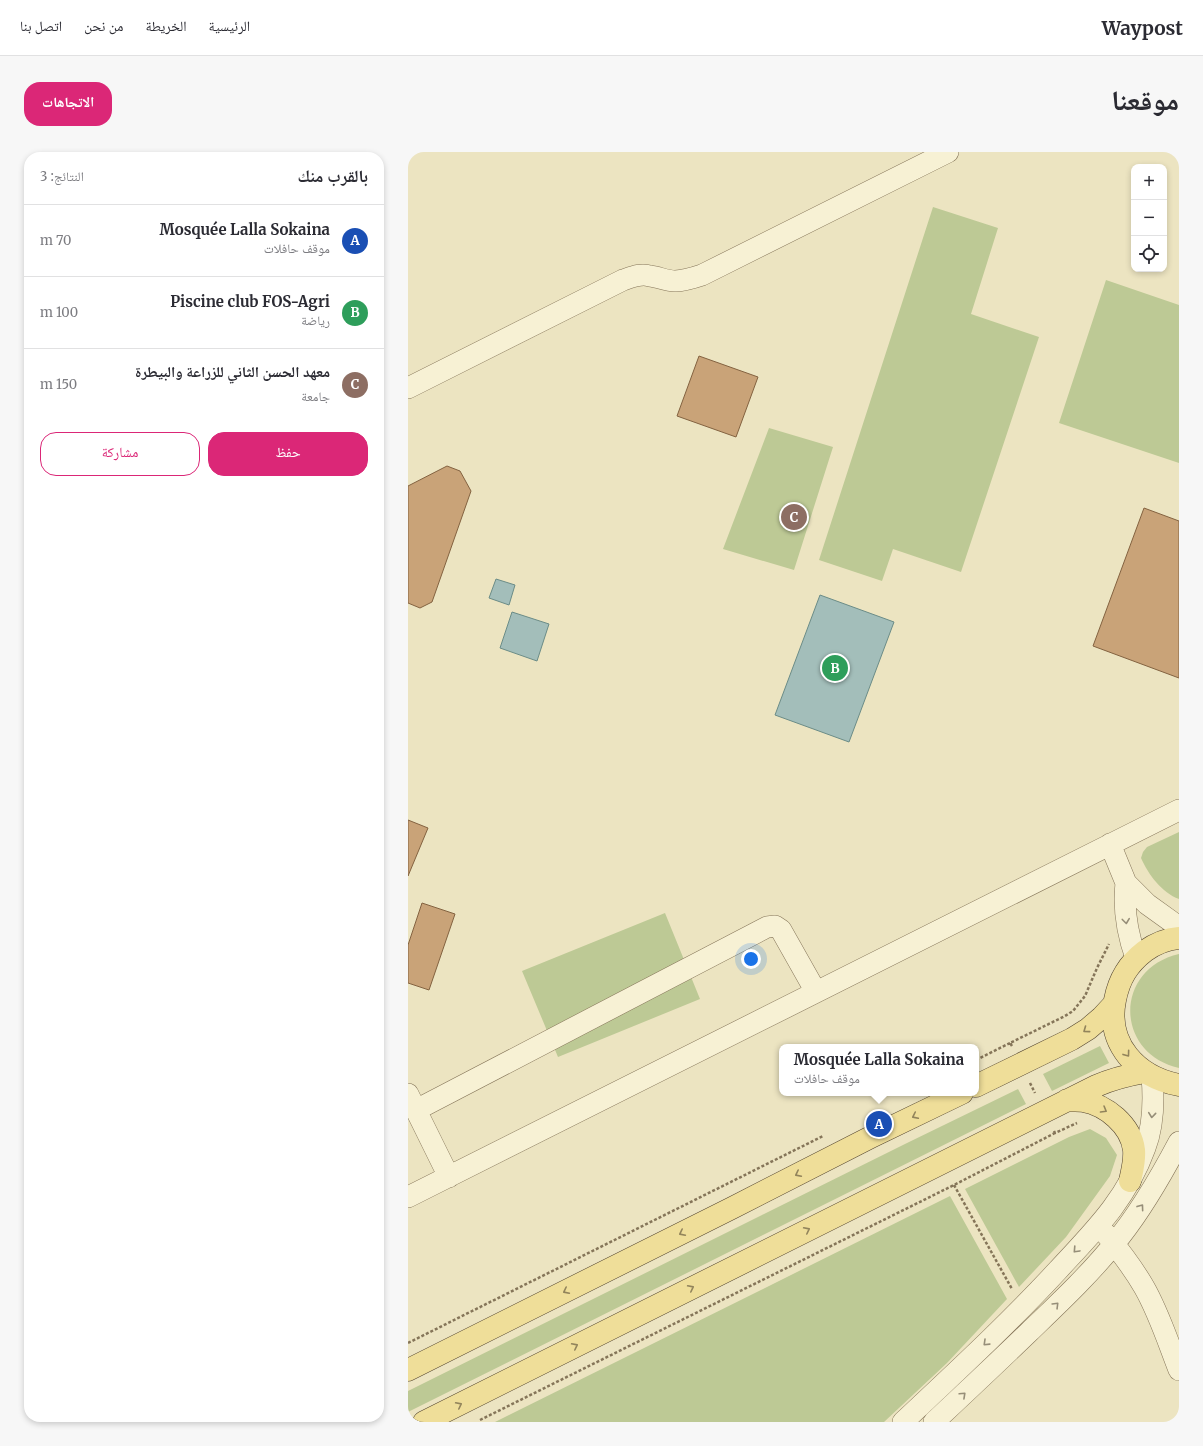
<!DOCTYPE html>
<html lang="ar">
<meta charset="utf-8">
<style>
body{margin:0;font-family:Merriweather,"Noto Naskh Arabic",serif;background:#f7f7f7;color:#2b2b33;direction:rtl}
.controls{position:absolute;right:12px;top:12px;display:grid;overflow:hidden;border-radius:8px;box-shadow:0 2px 6px #0003}
.controls button{width:36px;height:36px;display:grid;place-items:center;padding:0;border:0;border-bottom:1px solid #e1e1e2;background:#fff;color:#2b2b33;font:20px sans-serif}
.you{position:absolute;left:343px;top:807px;width:14px;height:14px;margin:-10px;border:3px solid #fff;border-radius:50%;background:#1a73e8;box-shadow:0 0 0 6px #1a73e833}
.badge{display:grid;place-items:center;width:26px;height:26px;border-radius:50%;background:#db2777;color:#fff;font-size:13px;font-weight:700}
.pin{position:absolute;translate:-50% -50%;border:2px solid #fff;box-shadow:0 1px 4px #0006}
.popup{position:absolute;left:371px;top:892px;width:200px;height:52px;box-sizing:border-box;display:grid;place-content:center;border-radius:8px;background:#fff;filter:drop-shadow(0 1px 3px #0005);font-size:13px;white-space:nowrap;color:#7c7c81}
.popup b{font-size:15px;color:#2b2b33}
.popup::after{content:'';position:absolute;left:50%;top:100%;margin-left:-8px;border:8px solid transparent;border-top-color:#fff}
.list{margin:0;padding:0;list-style:none}
h2{display:flex;justify-content:space-between;align-items:center;height:52px;margin:0;padding:0 16px;font-size:17px}
h2 small{font-size:13px;font-weight:400;color:#7c7c81}
.list li{display:grid;grid-template-columns:26px 1fr auto;gap:12px;align-items:center;box-sizing:border-box;height:72px;padding:0 16px;border-top:1px solid #e1e1e2}
.list b{display:block;font-size:15px;white-space:nowrap}
.list p{margin:0;font-size:13px;white-space:nowrap;color:#7c7c81}
.list em{font-size:13px;font-style:normal;color:#7c7c81}
.actions{display:flex;gap:8px;padding:12px 16px}
.actions a{flex:1;padding:9px 0;border:1px solid #db2777;border-radius:16px;text-align:center;font-size:14px;color:#db2777}
.actions .main{background:#db2777;color:#fff}
.icon{flex:none;width:22px;height:22px;fill:none;stroke:currentColor;stroke-width:2;stroke-linecap:round;stroke-linejoin:round}
.map{position:relative;flex:none;width:771px;height:1270px;overflow:hidden;direction:ltr;border-radius:16px}
header{display:flex;align-items:center;gap:24px;box-sizing:border-box;height:56px;padding:0 20px;background:#fff;border-bottom:1px solid #e1e1e2}
header strong{font-size:19px}
nav{display:flex;gap:22px;margin-inline-start:auto;font-size:14px}
.intro{display:flex;align-items:center;justify-content:space-between;box-sizing:border-box;height:96px;padding:0 24px}
h1{margin:0;font-size:28px}
.button{padding:10px 18px;border-radius:16px;background:#db2777;color:#fff;font-size:14px;font-weight:700}
main{display:flex;gap:24px;padding:0 24px}
aside{flex:1;background:#fff;border-radius:16px;box-shadow:0 2px 6px #0003}
.map>svg:first-child{display:block}
.green{fill:#bdc995}
.water{fill:#a3beba;stroke:#6b8c87}
.building{fill:#c9a378;stroke:#836240}
.lines{fill:none;stroke-linecap:round;stroke-linejoin:round}
.minor-casing{stroke:#857559;stroke-width:22}
.major-casing{stroke:#52432e;stroke-width:23}
.path{stroke:#857559;stroke-width:2.5;stroke-dasharray:3 2;stroke-linecap:butt}
.minor{stroke:#f7f1d4;stroke-width:21}
.major{stroke:#efde99;stroke-width:22}
.oneway{stroke:#968e78}
.oneway2{stroke:#92845b}
</style>
<header>
<strong>Waypost</strong>
<nav><a>الرئيسية</a><a>الخريطة</a><a>من نحن</a><a>اتصل بنا</a></nav>
</header>
<div class="intro"><h1>موقعنا</h1><a class="button">الاتجاهات</a></div>
<main>
<div class="map">
<svg width="771" height="1270" viewBox="0 0 771 1270">
<rect width="100%" height="100%" fill="#ece4c1"/>
<path class="green" d="M525,55L590,76L563,162L631,185L553,420L485,397L474,429L411,408Z
M698,128L771,153V311L651,271Z
M361,276L425,295L386,418L315,397Z
M771,680V747C754,741 740,722 733,706L735,700L739,695Z
M257,761L292,847L150,905L114,819Z
M771,802V916C706,901 706,817 771,802Z
M692,894L701,911L644,939L635,922Z
M610,937L618,952L0,1260V1239L499,991Z
M682,977L698,986L709,1003L702,1024L658,1085L611,1135L557,1037L661,985Z
M542,1044L599,1147L539,1211L476,1270H87Z"/>
<path class="water" d="M88,427L107,433L101,453L81,446Z
M412,443L486,470L441,590L367,563Z
M104,460L141,472L129,509L92,496Z"/>
<path class="building" d="M291,204L350,225L328,285L269,264Z
M39,314L52,319L63,339L24,450L12,456L0,451V334Z
M736,356L771,369V526L685,494Z
M0,668L20,676L0,724Z
M14,751L47,762L21,838L0,831V793Z"/>
<g class="lines">
<g class="minor-casing">
<path id="minor" d="M0,236L215,128C224,125 233,121 242,124C251,125 258,129 267,129C276,129 285,126 294,123L540,0
M702,692L718,731L739,752L771,775
M718,731C715,757 719,781 728,806
M0,942L41,1025
M8,958L359,775L367,774L373,778L408,840
M0,1045L771,658
M698,1082C712,1099 725,1116 736,1135C751,1161 760,1190 771,1218
M495,1270C548,1220 601,1171 650,1118C687,1078 718,1048 737,996C746,973 746,948 744,924
M526,1270C558,1240 590,1210 621,1180C650,1152 680,1124 706,1092C732,1061 752,1026 771,990"/>
</g>
<g class="major-casing">
<path id="major" d="M771,786C759,787 747,792 737,799C720,812 711,827 707,848C698,892 729,925 771,933
M568,934L664,887L680,877L694,865L706,852
M659,948C664,949 670,948 675,949C698,953 723,973 726,998C727,1009 724,1019 722,1029
M0,1218L324,1056L463,985L554,941
M16,1270L688,934C704,927 720,923 737,920"/>
</g>
<path class="path" d="M604,894L602,891L657,864L665,859L677,844L689,816L701,792
M568,908L602,891
M622,931L627,941
M646,979L647,981L669,971
M546,1033L604,1137
M0,1191L415,984
M72,1268L546,1033L647,981"/>
<use href="#minor" class="minor"/>
<use href="#major" class="major"/>
</g>
<defs><path id="oneway-chevron" d="M-2-3.5L2.5 0L-2 3.5" fill="none" stroke-width="1.6" stroke-linecap="round" stroke-linejoin="round"/></defs>
<g class="oneway">
<use href="#oneway-chevron" transform="translate(718 769) rotate(83)"/>
<use href="#oneway-chevron" transform="translate(744 963) rotate(96)"/>
<use href="#oneway-chevron" transform="translate(733 1055) rotate(-54)"/>
<use href="#oneway-chevron" transform="translate(668 1098) rotate(133)"/>
<use href="#oneway-chevron" transform="translate(648 1153) rotate(-45)"/>
<use href="#oneway-chevron" transform="translate(578 1191) rotate(136)"/>
<use href="#oneway-chevron" transform="translate(555 1243) rotate(-43)"/>
</g>
<g class="oneway2">
<use href="#oneway-chevron" transform="translate(678 878) rotate(144)"/>
<use href="#oneway-chevron" transform="translate(719 902) rotate(54)"/>
<use href="#oneway-chevron" transform="translate(696 958) rotate(30)"/>
<use href="#oneway-chevron" transform="translate(507 964) rotate(154)"/>
<use href="#oneway-chevron" transform="translate(390 1022) rotate(153)"/>
<use href="#oneway-chevron" transform="translate(399 1078) rotate(-27)"/>
<use href="#oneway-chevron" transform="translate(274 1081) rotate(153)"/>
<use href="#oneway-chevron" transform="translate(283 1136) rotate(-27)"/>
<use href="#oneway-chevron" transform="translate(158 1139) rotate(153)"/>
<use href="#oneway-chevron" transform="translate(167 1194) rotate(-27)"/>
<use href="#oneway-chevron" transform="translate(51 1253) rotate(-27)"/>
</g>
</svg>
<div class="controls">
<button>+</button>
<button>−</button>
<button><svg class="icon" aria-label="locate" viewBox="0 0 24 24"><circle cx="12" cy="12" r="6"/><path d="M12 2v4M12 18v4M2 12h4M18 12h4"/></svg></button>
</div>
<div class="you"></div>
<div class="pin badge" style="left:471px;top:972px;background:#1a4fb4">A</div>
<div class="popup"><b>Mosquée Lalla Sokaina</b>موقف حافلات</div>
<div class="pin badge" style="left:427px;top:516px;background:#2e9e5b">B</div>
<div class="pin badge" style="left:386px;top:365px;background:#8d6e63">C</div>
</div>
<aside>
<h2>بالقرب منك<small>النتائج: 3</small></h2>
<ul class="list">
<li><span class="badge" style="background:#1a4fb4">A</span><div><b>Mosquée Lalla Sokaina</b><p>موقف حافلات</p></div><em>70 m</em></li>
<li><span class="badge" style="background:#2e9e5b">B</span><div><b>Piscine club FOS-Agri</b><p>رياضة</p></div><em>100 m</em></li>
<li><span class="badge" style="background:#8d6e63">C</span><div><b>معهد الحسن الثاني للزراعة والبيطرة</b><p>جامعة</p></div><em>150 m</em></li>
</ul>
<div class="actions"><a class="main">حفظ</a><a>مشاركة</a></div>
</aside>
</main>
